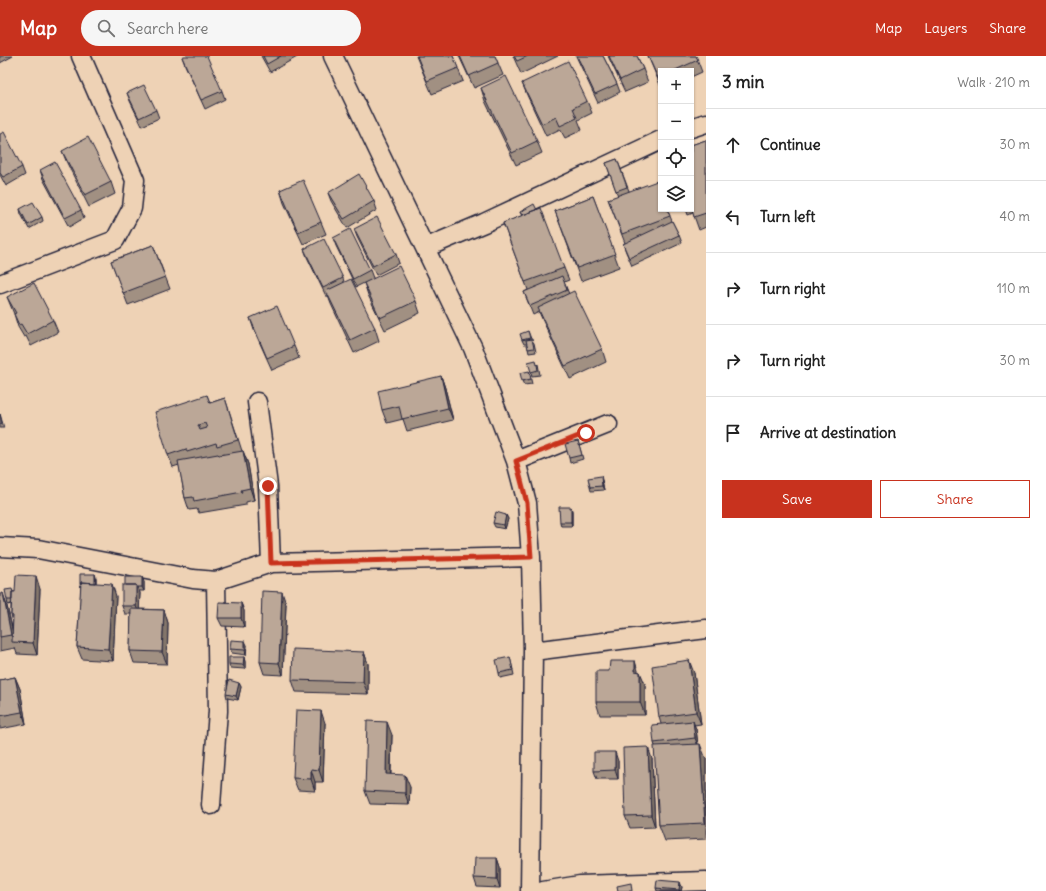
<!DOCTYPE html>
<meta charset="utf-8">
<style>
body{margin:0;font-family:Delius,sans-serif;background:#f6f6f6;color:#222}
.controls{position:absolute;right:12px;top:12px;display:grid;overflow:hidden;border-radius:0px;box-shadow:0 1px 3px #0004}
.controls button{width:36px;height:36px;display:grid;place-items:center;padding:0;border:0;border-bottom:1px solid #e0e0e0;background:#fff;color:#222;font:20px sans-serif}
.stop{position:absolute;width:12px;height:12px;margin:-9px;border:3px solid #c8321e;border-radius:50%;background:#fff}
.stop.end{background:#c8321e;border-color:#fff;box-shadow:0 1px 4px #0008}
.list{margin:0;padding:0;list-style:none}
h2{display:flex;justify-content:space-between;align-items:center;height:52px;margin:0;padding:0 16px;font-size:17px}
h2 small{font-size:13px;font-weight:400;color:#767676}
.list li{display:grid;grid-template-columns:26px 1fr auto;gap:12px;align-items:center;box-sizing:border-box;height:72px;padding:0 16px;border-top:1px solid #e0e0e0}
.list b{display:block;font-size:15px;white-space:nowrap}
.list em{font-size:13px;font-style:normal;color:#767676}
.actions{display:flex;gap:8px;padding:12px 16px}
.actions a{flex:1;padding:9px 0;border:1px solid #c8321e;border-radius:0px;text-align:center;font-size:14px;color:#c8321e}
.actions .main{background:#c8321e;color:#fff}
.icon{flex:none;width:22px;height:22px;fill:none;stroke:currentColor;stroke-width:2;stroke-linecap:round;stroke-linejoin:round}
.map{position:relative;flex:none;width:706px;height:835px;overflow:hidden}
header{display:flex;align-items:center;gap:24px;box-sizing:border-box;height:56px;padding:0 20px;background:#c8321e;color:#fff}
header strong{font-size:19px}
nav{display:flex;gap:22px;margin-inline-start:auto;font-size:14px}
.search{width:280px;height:36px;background:#f6f6f6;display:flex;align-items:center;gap:10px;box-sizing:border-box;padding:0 14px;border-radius:22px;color:#767676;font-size:15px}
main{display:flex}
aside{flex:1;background:#fff}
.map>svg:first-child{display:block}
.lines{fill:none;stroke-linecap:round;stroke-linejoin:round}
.minor-casing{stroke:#22223b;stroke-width:21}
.minor{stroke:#eed2b5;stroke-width:18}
.wall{fill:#a19082;stroke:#22223b}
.shaded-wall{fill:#83756a;stroke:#22223b}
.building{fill:#bba797;stroke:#22223b;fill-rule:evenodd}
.route{stroke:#c8321e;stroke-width:5}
</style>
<header>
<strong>Map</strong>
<div class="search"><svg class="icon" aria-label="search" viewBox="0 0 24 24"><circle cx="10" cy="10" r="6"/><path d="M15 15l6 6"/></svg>Search here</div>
<nav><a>Map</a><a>Layers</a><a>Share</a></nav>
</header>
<main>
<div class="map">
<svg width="706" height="835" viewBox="0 0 706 835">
<rect width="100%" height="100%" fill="#eed2b5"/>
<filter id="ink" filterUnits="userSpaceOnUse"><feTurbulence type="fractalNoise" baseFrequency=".025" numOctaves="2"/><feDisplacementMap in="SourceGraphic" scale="8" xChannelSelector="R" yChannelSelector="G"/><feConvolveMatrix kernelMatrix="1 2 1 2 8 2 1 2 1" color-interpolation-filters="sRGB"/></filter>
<g filter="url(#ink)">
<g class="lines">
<g class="minor-casing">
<path id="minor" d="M333,0L473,292L516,405L527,447L531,501L533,595L530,835
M691,72L706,67
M425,192L484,167L661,84
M0,228L115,184L132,152L135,124L81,0
M257,346L268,430L271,507
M516,405L608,368
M0,491L38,493L193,523L216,525L271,507L531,501
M533,595L706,573
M211,749L218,655L216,525
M543,835L580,829L706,825"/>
</g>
<use href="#minor" class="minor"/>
</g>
<path class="wall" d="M0,0H13L0,7Z
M261,0H299L270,16Z
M416,0H453L463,25L432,38Z
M459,0H495L503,19L474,32Z
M513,0H558L521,18Z
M576,0H603L617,28L620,36L598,47Z
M608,0H637L643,13L648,26L625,36Z
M648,0H696L702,16L691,21V15H661V31Z
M182,1L222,35L225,43L205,53L185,9Z
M522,27L587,45L592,57L578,64L582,74L565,82L560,73L546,80L527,39Z
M481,32L537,85L542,97L516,109L485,45Z
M127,37L156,54L159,62L142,70L130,45Z
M0,78L22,111L25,119L6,130L0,119Z
M706,84V171L699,174L693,157L688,159L686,153H691V89Z
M62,95L111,126L115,138L89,151L67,107Z
M617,103L629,135L667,153L672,165L679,179L682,187L632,210L626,196L623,188L625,187L608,143L618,140L606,107Z
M40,114L81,154L84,162L69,171L43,123Z
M280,134L321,166L326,178L303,188L284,147Z
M328,137L374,145L377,154L347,172L331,145Z
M593,140L619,211L581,225L555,155Z
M20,153L42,161L43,165L29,173L21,158Z
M520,156L564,212L569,224L564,226L569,238L602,293L606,306L570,323L543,265L539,256L533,259L524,236L528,234L503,167L522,160Z
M354,173L396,198L399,207L376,219L357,181Z
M333,182L370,214L373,222L416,245L420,257L385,274L368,239L364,227L356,231L336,190Z
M153,189L170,233L128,249L111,205Z
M304,193L343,222L344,226L375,272L379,285L354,297L331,248L328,240H326L307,201Z
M7,241L53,264L58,276L31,290L26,280L24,281L18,271L14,258L12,253Z
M250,262L294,290L299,302L272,314L254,274Z
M528,275L531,283L534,287L536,296L529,297L527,288H524L522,284Z
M538,308L540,319L532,320L531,316Z
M529,315L532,328L524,329L522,325Z
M441,320L445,332L453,364L407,375L403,363L387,367L382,354Z
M207,339L210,347L225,342L242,395H243L248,408L254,444L246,446V449L199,457L197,453L189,454L185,442L179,409L173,411L168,399Z
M0,358L4,372H0Z
M578,385L583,403L570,407L569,402Z
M602,424L604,434L591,435L590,431Z
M571,451L572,455V470H561L560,466Z
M506,459L508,463L505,473L495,471L493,467Z
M95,518L96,522V527L116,540L113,605L82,603L77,591L81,531L80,528Z
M144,526V535H139L140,537L139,553L164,554L168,567L167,608L134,607L130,595L131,558H125L122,550L125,529Z
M40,533L37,599L17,598L15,592L0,595V538L7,550L13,576V566L11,559V548L8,549L7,544L13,536Z
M241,547L244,555V571L222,570L218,562Z
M286,548L283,619L264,618L260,606Z
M247,589L246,599L232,597L230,593Z
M364,596L368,608V638L296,636L292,624Z
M244,601L245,606V613L230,612L229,608Z
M510,601L514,619L500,622L499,617Z
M639,615L645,628V659H600L596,646Z
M694,617L701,668L694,669L696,673L698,688L706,703V783L665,785L659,769L655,690L654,687L661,668L659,661Z
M15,621L20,633L26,668L0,673V624Z
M239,627L241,631L238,644L227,642L226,638Z
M325,667L323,726H315V735L298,734L293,722Z
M392,679L391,719L410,731L409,749L370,748L365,735Z
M652,703L655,771L630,772L625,760Z
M618,705V723H597L594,715Z
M497,802L500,811V832L477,831L474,822Z
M682,831L681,835H657L656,832Z"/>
<path class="shaded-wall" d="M441,320L445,332L453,364L448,352Z
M243,395L248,408L254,444L250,432Z
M601,420L602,424L604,434L602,430Z
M571,451L572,455V470L571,466Z
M506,459L508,463L505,473L504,469Z
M95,518L96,522V532L95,528Z
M36,520L40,533L37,599L33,587Z
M142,521L144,526V535L142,531Z
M112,528L116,540L113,605L108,593Z
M136,529L140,537L139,558L136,550Z
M282,536L286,548L283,619L279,607Z
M3,537L7,550L15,586H14L11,579Z
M241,547L244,555V571L241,562Z
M164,554L168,567L167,608L162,596Z
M245,585L247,589L246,599L245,594Z
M364,596L368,608V638L363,626Z
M244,601L245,606V613L243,609Z
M689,604L694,617L701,668L696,656Z
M635,605L639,618L635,615Z
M640,616L645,628V659L640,646Z
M15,621L20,633L26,668L22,656Z
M239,627L241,631L238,644L236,640Z
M321,655L325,667L323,726L319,714Z
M693,665L696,673L698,690L695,682Z
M387,666L392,679L390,731L386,718Z
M700,688L706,703V770L705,767Z
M648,691L652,703L655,771L651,759Z
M615,696L618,705V723L615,714Z
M311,713L315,726V735L311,723Z
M405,719L410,731L409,749L405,737Z
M497,802L500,811V832L497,823Z
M680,826L682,831L681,835H680L679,834Z"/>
<path class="building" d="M184,0H207L222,35L201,44L182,1Z
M263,0H281L267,8Z
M417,0H453L458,12L427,25Z
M460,0H495L498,7L469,20Z
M514,0H528L517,5Z
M577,0H603L617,28L595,38Z
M609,0H637L643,13L620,24Z
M648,0H696L698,4L673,15H661V20L658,22Z
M568,5L587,45L573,52L577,62L560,70L556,61L542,68L522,27Z
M506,20L537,85L512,97L481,32Z
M144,29L156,54L139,62L127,37Z
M4,76L22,111L3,121L0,117V78Z
M88,81L111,126L85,139L62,95Z
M706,84V157L694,161L691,150V89Z
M617,103L627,131L616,135L606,107Z
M55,106L81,154L65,162L40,114Z
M359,118L374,145L344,163L328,137Z
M303,124L321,166L298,176L280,134Z
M657,125L661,136V153H667L670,160L622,178L608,143Z
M593,140L615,198L577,212L555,155Z
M33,146L42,161L28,169L20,153Z
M534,148L537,154L522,159L520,156Z
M541,152L564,212L525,226L503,167Z
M377,161L396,198L373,210L354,173Z
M672,165L679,179L629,202L623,188Z
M350,173L370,214L353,223L333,182Z
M324,183L343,222L323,232L304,193Z
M153,189L165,221L123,237L111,205Z
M399,210L416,245L380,262L364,227Z
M562,220L567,234L530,250L524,236Z
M351,223L375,272L350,284L326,235Z
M34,227L53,264L27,278L21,268L19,269L14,258L16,257L7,241Z
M574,235L602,293L565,310L538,252Z
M277,250L294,290L267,302L250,262Z
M528,275L530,282L522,284L520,278Z
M532,283L534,292L528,293L526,284Z
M536,304L538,314L531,316L528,306Z
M529,315L531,323L522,325L520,317Z
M441,320L448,352L402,363L399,350L382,354L378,335Z
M207,339L210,347L225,342L238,384L217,390L216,387L187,396L186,393L168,399L155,356ZM205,367L207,372L200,374L198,369Z
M0,358L2,367L0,368Z
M578,385L582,399L569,402L565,388Z
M243,395L250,432L241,434L242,436L194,445L193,441L185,442L178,405L218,398L219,399Z
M601,420L602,430L590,431L588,422Z
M559,451H571V466H560Z
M496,456L506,459L504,469L493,467Z
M80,518H95V527L81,526V528H80Z
M16,519L36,520L33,587L12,586L13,560L11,559L12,536H15Z
M125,521H142V531H137L136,529H125Z
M81,526L112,528L108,593L77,591Z
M122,529H136V550H122Z
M12,533L13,536H12V544H7L5,534Z
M262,535L282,536L279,607L260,606Z
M3,537L11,579L0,581V538Z
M219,546L241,547V562H218Z
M131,553L164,554L162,596L130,595Z
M231,584L245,585V594L230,593Z
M293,593L364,596L363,626L292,624Z
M229,601H244L243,609L229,608Z
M510,601L513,614L499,617L496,604Z
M689,604L696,656L659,661L652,610Z
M610,605H635V615L640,616V646H596V615H609Z
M15,621L22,656L0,660V624Z
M229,624L239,627L236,640L226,638Z
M296,654L321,655L319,714L311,713V723L293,722Z
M367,665L387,666L386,718L405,719V737L365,735Z
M693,665L695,682L654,687L652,669Z
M700,688L705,767L659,769L654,690Z
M648,691L651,759L625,760L623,692Z
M594,696H615V714L594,715Z
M475,802H497V823L474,822Z
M657,824L680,826L679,834L656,832Z
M631,827L632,835H618L617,830Z"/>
</g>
<g class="lines" filter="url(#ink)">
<path class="route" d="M268,430L271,507L531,501L527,447L516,405L586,377"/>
</g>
</svg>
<div class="controls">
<button>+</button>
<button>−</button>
<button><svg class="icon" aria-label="locate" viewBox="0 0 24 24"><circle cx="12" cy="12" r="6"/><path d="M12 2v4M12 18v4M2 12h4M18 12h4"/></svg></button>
<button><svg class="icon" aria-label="layers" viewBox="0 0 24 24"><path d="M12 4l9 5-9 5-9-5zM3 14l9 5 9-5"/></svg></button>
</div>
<div class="stop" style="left:586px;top:377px"></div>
<div class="stop end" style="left:268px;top:430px"></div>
</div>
<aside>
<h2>3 min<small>Walk · 210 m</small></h2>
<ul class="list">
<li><svg class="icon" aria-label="ahead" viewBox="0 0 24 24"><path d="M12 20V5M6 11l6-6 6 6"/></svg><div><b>Continue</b></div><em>30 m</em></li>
<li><svg class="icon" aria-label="left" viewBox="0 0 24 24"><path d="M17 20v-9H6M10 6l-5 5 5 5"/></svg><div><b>Turn left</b></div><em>40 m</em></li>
<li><svg class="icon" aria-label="right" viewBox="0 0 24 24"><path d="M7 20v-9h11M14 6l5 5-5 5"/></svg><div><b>Turn right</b></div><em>110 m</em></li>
<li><svg class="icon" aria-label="right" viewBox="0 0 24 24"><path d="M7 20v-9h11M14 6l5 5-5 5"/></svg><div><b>Turn right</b></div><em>30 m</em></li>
<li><svg class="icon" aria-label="arrive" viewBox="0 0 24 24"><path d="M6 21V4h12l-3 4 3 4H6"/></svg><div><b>Arrive at destination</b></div></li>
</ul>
<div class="actions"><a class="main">Save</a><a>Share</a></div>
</aside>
</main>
